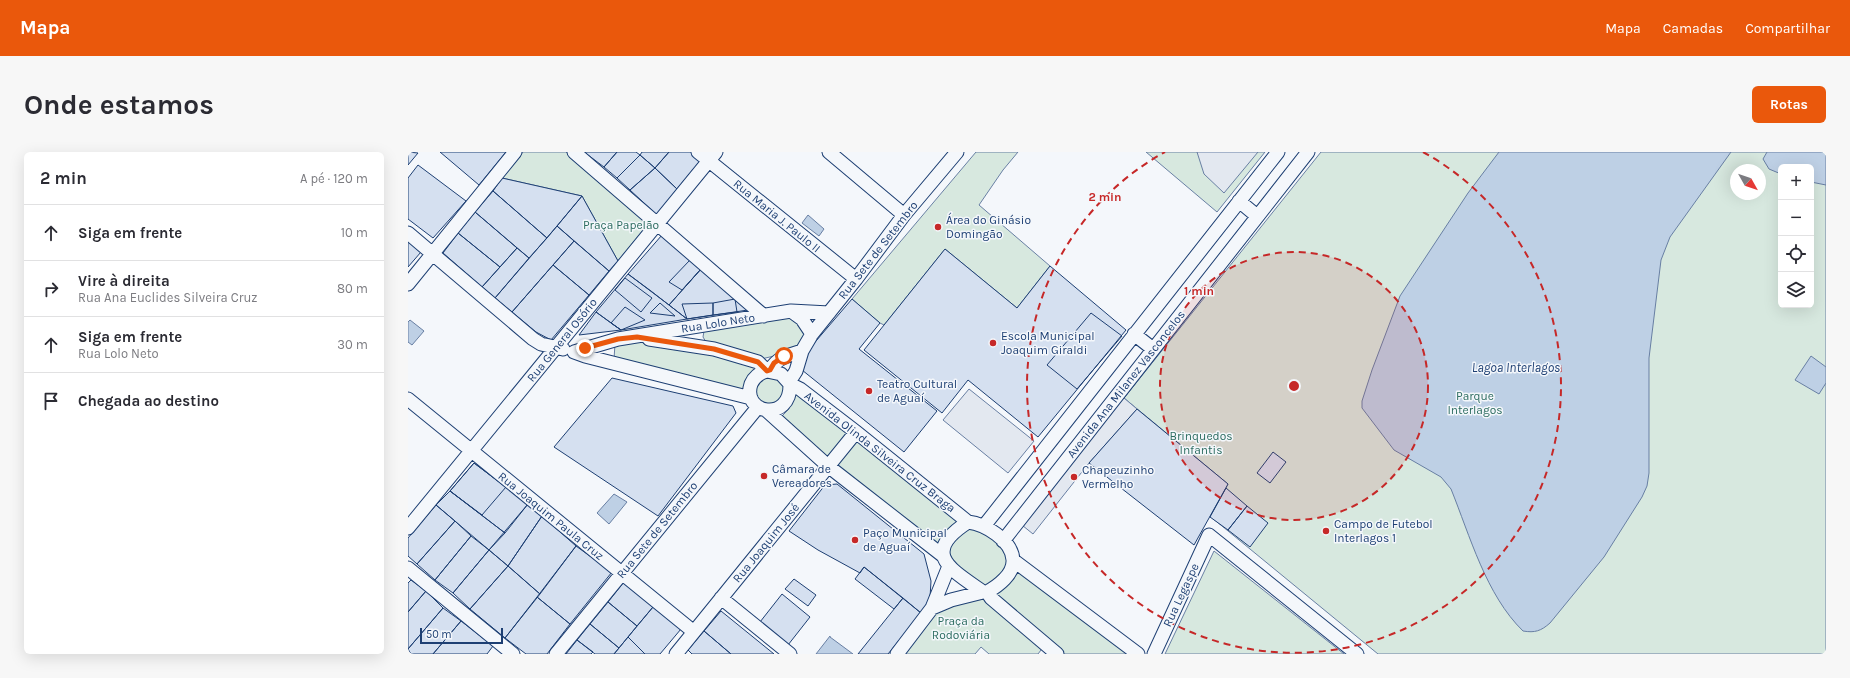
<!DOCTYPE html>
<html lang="pt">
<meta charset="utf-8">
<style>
body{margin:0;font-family:Karla,sans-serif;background:#f7f7f7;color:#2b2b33}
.controls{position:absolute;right:12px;top:12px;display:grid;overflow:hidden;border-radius:6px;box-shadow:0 4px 16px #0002}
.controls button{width:36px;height:36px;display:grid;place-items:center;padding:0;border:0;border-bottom:1px solid #e1e1e2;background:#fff;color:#2b2b33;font:20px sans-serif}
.compass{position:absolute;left:1322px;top:12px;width:36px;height:36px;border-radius:50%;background:#fff;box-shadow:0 4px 16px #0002;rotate:130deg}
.scale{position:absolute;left:12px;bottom:10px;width:83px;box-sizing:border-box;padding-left:4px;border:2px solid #1d3f73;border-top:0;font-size:11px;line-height:14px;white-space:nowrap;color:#1d3f73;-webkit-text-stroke:3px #f4f7fb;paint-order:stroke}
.stop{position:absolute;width:12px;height:12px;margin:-9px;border:3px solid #ea580c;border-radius:50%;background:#fff}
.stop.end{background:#ea580c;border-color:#fff;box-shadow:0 1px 4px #0008}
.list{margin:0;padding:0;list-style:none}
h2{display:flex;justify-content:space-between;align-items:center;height:52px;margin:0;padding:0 16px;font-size:17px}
h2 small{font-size:13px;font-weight:400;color:#7c7c81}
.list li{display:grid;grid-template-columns:26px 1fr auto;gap:12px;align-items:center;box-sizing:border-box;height:56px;padding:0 16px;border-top:1px solid #e1e1e2}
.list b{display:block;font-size:15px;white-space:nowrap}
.list p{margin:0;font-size:13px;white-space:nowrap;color:#7c7c81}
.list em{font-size:13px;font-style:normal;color:#7c7c81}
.icon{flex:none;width:22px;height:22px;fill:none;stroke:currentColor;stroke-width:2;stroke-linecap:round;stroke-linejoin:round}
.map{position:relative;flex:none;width:1418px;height:502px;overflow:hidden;border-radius:6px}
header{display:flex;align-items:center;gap:24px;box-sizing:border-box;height:56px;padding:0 20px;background:#ea580c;color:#fff}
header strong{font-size:19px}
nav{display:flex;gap:22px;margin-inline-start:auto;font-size:14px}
.intro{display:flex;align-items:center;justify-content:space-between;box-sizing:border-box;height:96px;padding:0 24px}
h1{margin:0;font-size:28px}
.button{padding:10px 18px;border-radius:6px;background:#ea580c;color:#fff;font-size:14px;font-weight:700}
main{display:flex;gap:24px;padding:0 24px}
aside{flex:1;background:#fff;border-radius:6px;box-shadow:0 4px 16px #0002}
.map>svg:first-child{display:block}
.green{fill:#d7e8df;stroke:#687fa3;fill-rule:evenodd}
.parking{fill:#e3e8f0;stroke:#687fa3}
.water{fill:#bed0e5;stroke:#687fa3}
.building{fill:#d5e0f0;stroke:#1d3f73}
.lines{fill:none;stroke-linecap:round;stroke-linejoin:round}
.minor-casing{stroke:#1d3f73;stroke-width:15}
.minor{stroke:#f4f7fb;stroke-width:13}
.route{stroke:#ea580c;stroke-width:5}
.ring{fill:none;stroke:#c62828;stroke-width:2;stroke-dasharray:7 5}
.poi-dot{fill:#c62828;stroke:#f4f7fb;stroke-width:1.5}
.labels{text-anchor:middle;stroke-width:3;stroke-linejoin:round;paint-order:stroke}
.street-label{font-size:12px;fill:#1d3f73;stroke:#f4f7fb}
.poi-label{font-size:12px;fill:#1d3f73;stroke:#f4f7fb;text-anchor:start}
.park-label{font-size:12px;fill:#2c6c60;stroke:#f4f7fb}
.water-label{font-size:13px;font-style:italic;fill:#1d3f73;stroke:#f4f7fb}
.centre{fill:#c62828;stroke:#f4f7fb;stroke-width:2}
.ring-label{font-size:12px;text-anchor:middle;font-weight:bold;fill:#c62828;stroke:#f4f7fb;stroke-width:3;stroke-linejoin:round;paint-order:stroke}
</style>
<header>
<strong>Mapa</strong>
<nav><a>Mapa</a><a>Camadas</a><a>Compartilhar</a></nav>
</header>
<div class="intro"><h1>Onde estamos</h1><a class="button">Rotas</a></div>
<main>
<aside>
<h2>2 min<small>A pé · 120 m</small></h2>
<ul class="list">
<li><svg class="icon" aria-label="ahead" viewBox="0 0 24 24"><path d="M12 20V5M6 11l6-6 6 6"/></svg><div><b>Siga em frente</b></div><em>10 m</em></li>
<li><svg class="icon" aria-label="right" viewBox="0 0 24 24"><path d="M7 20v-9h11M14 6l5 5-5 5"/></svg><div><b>Vire à direita</b><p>Rua Ana Euclides Silveira Cruz</p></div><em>80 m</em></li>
<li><svg class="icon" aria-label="ahead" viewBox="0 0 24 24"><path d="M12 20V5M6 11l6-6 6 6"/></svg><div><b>Siga em frente</b><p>Rua Lolo Neto</p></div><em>30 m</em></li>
<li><svg class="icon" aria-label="arrive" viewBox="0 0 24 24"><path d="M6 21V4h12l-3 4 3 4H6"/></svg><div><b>Chegada ao destino</b></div></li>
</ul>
</aside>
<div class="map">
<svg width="1418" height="502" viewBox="0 0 1418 502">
<rect width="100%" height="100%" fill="#f4f7fb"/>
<path class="green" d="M115,0H158L241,71L210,109L174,44L94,26Z
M568,0H610L595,18L571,53L642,114L609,156L537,97L476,173L472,171L444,147Z
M738,0H857L809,60Z
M913,0H1418V502H970L803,365L820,332L716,246ZM1373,15H1403V153H1373ZM1328,18H1352V42H1328Z
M382,163L388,166L397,184L390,196L375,202L353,207L298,190L295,185L296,179Z
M229,186L354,215L340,244L206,208L207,191Z
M364,220L380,238L367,257L347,250V229Z
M387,237L558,370L533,399L421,313L373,265L381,257Z
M560,372L575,376L604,407L579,439L542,413L536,395Z
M806,399L936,502H757Z
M606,411L724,502H652L585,445Z
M577,443L636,494L630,502H581L573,495L567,502H491L526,458Z"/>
<path class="parking" d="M789,0H850L816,41L796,22Z
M760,181L764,185L716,246L729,257L681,311L625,382L609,369Z
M561,237L626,289L600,321L535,268Z"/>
<path class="water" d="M1091,0H1323L1262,85L1253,108L1241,206V321L1239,334L1234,345L1196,405L1142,471C1133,479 1127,481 1115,479C1078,443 1062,384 1043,337L1033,325L986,298L954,256V249L964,218L992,144L1060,41Z
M1359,0H1418V33L1403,30V15H1373V22L1361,17L1355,7Z
M400,63L416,77L411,84L394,71Z
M2,168L16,179L4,193L0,190V170Z
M1403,204L1418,215V231L1411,242L1387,228Z
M206,342L219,350L201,372L189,361Z
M422,484V485L445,502H408Z"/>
<path class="building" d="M0,0L10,1L0,13Z
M32,0H98L71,33Z
M176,0H209L196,15Z
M209,0H228L232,3L209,26L196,15Z
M234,0H261L247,16L232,3Z
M261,0H284L293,8L269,37L247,16Z
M232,3L247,16L222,38L209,26Z
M10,13L58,49L25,86L0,67V26Z
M247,16L269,37L249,63L222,38Z
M94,26L174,44L139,86L85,39Z
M85,39L139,86L121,106L67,60Z
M174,44L210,109L201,119L149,74Z
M67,60L109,96L92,115L50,81Z
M149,74L166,89L104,160L87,146Z
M50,81L92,115L74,135L35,101Z
M254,83L293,117L261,153L220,122Z
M0,89L13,100L0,115Z
M166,89L201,119L181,143L145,113Z
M109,96L121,106L87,146L74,135Z
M537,97L609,156L642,114L718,178L630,285L560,228L534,261L456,198Z
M282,108L293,117L274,138L261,130Z
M145,113L181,143L143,188L128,180L104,160Z
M293,117L340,158L279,167L261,153Z
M220,122L243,139L279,167L213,178L188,160Z
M217,126L244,146L233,160L207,138Z
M327,147L329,160L305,163V151Z
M444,147L472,171L451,197L529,259L496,300L394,218L396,203Z
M252,151L267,164L242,161Z
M305,151V163L279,167L274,152Z
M217,155L237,168L213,178L203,171Z
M188,160L203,171L213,178L171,183Z
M683,161L714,184L669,237L639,213Z
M204,226L325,254L328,261L250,364L146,295Z
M729,257L820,332L786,393L681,311Z
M865,300L878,310L862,331L849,321Z
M66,311L120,352L97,381L42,339Z
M66,311L98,335L74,363L42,339Z
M429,332L516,402L523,429L522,446L513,461L456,415L452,421L410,398L381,379L417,333Z
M818,336L839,354L820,378L802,365Z
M42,339L97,381L81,398L28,353Z
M120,352L134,364L100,414L81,398Z
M28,353L47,369L9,412L0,404V386Z
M839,354L860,371L842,395L820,378Z
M134,364L168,394L132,442L100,414Z
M47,369L63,384L27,428L9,412Z
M63,384L81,398L45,441L27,428Z
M168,394L204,420L162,472L129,445Z
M81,398L100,414L62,457L45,441Z
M100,414L132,442L97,486L62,457Z
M456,415L495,446L486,457L447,427Z
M386,427L408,443L400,454L377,437Z
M3,428L18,439L0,460V431Z
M216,430L245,455L229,474L200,450Z
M18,439L35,456L0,497V460Z
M374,442L402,465L380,493L352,470Z
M129,445L162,472L139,502H118L97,486Z
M495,446L513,461L480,502H450Z
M200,450L229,474L211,496L182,472Z
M245,455L273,477L252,502H237L220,485Z
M35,456L53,469L25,502H3L0,497Z
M313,459L366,502H323L296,479Z
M53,469L85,494L79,502H25Z
M182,472L211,496L206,502H187L169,488Z
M296,479L323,502H284L280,498Z
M220,485L237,502H206Z
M169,488L185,500L183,502H158Z"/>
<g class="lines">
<g class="minor-casing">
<path id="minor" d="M166,0L356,164
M290,0L448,127
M421,0L496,63
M831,49L849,64
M0,81L125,187L133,192L155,197
M0,132L107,0
M383,159L394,167L404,182
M726,182L745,197
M241,187L306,197L350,210L359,219
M362,218C369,206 380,203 394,199
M359,219L373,222L382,232C383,271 333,262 343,232C346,225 351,221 359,219Z
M381,230L388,219L394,199L404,182L448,127L496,63L549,0
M382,232L392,237L448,280L560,370
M343,246L177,204L166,200L210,187L383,159L421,161
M0,247L286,480
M359,259L420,314L534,403
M560,370C577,372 604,388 605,408C606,422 590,434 579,440H575C542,417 512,401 560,370Z
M576,374L870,0
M0,376L308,0
M595,389L900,0
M605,408L730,502
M0,416L105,502
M579,440L583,446L649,502
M313,446L382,502
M524,456L543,448L575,440
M148,502L350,255
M268,502L448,280
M489,502L524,456L541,414
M746,502L801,383L949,502"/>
</g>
<use href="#minor" class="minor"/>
</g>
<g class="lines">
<path class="route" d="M177,196L210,187L229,185L306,197L350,210L359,219L362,218L366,211L376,204"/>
</g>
<circle cx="886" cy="234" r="134" fill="#c62828" fill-opacity=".12"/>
<g class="ring">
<circle cx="886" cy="234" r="134"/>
<path d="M1015 0A267 267 0 1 1 757 0"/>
</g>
<g class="poi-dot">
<circle cx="530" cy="75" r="4"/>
<circle cx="585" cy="191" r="4"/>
<circle cx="461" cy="239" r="4"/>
<circle cx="356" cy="324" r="4"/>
<circle cx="666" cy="325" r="4"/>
<circle cx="918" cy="379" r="4"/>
<circle cx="447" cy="388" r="4"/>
</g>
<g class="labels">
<g class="street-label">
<text transform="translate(369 64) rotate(39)" y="4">Rua Maria J. Paulo II</text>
<text transform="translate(470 98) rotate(-52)" y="4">Rua Sete de Setembro</text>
<text transform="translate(310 171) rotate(-9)" y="4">Rua Lolo Neto</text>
<text transform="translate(154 188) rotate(-51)" y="4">Rua General Osório</text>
<text transform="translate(718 232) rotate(-52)" y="4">Avenida Ana Milanez Vasconcelos</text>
<text transform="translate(472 300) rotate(38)" y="4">Avenida Olinda Silveira Cruz Braga</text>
<text transform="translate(143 364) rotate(39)" y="4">Rua Joaquim Paula Cruz</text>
<text transform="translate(249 378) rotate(-51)" y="4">Rua Sete de Setembro</text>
<text transform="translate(358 391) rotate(-51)" y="4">Rua Joaquim José</text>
<text transform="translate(773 443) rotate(-65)" y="4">Rua Legaspe</text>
</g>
<g class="poi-label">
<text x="538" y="72">Área do Ginásio<tspan x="538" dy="14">Domingão</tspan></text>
<text x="593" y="188">Escola Municipal<tspan x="593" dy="14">Joaquim Giraldi</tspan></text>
<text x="469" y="236">Teatro Cultural<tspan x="469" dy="14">de Aguaí</tspan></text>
<text x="364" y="321">Câmara de<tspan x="364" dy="14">Vereadores</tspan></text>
<text x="674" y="322">Chapeuzinho<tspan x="674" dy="14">Vermelho</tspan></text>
<text x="926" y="376">Campo de Futebol<tspan x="926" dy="14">Interlagos 1</tspan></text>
<text x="455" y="385">Paço Municipal<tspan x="455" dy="14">de Aguaí</tspan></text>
</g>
<g class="park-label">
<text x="213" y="77">Praça Papelão</text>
<text x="1067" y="248">Parque<tspan x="1067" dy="14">Interlagos</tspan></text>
<text x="793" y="288">Brinquedos<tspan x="793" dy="14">Infantis</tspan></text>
<text x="553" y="473">Praça da<tspan x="553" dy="14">Rodoviária</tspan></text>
</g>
<g class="water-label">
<text x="1108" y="220">Lagoa Interlagos</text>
</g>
</g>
<circle cx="886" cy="234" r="6" class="centre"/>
<g class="ring-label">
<text x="697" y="49">2 min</text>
<text x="791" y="143">1 min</text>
</g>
</svg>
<div class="controls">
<button>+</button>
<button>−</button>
<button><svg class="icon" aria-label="locate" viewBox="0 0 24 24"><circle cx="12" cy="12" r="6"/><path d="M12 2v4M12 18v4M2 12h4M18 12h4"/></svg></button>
<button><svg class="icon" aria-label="layers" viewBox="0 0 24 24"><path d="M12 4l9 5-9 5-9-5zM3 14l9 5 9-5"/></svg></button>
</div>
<svg class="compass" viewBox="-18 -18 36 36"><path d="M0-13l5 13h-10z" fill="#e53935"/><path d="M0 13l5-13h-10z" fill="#7c7c81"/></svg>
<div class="scale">50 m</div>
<div class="stop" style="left:376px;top:204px"></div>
<div class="stop end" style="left:177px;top:196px"></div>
</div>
</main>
